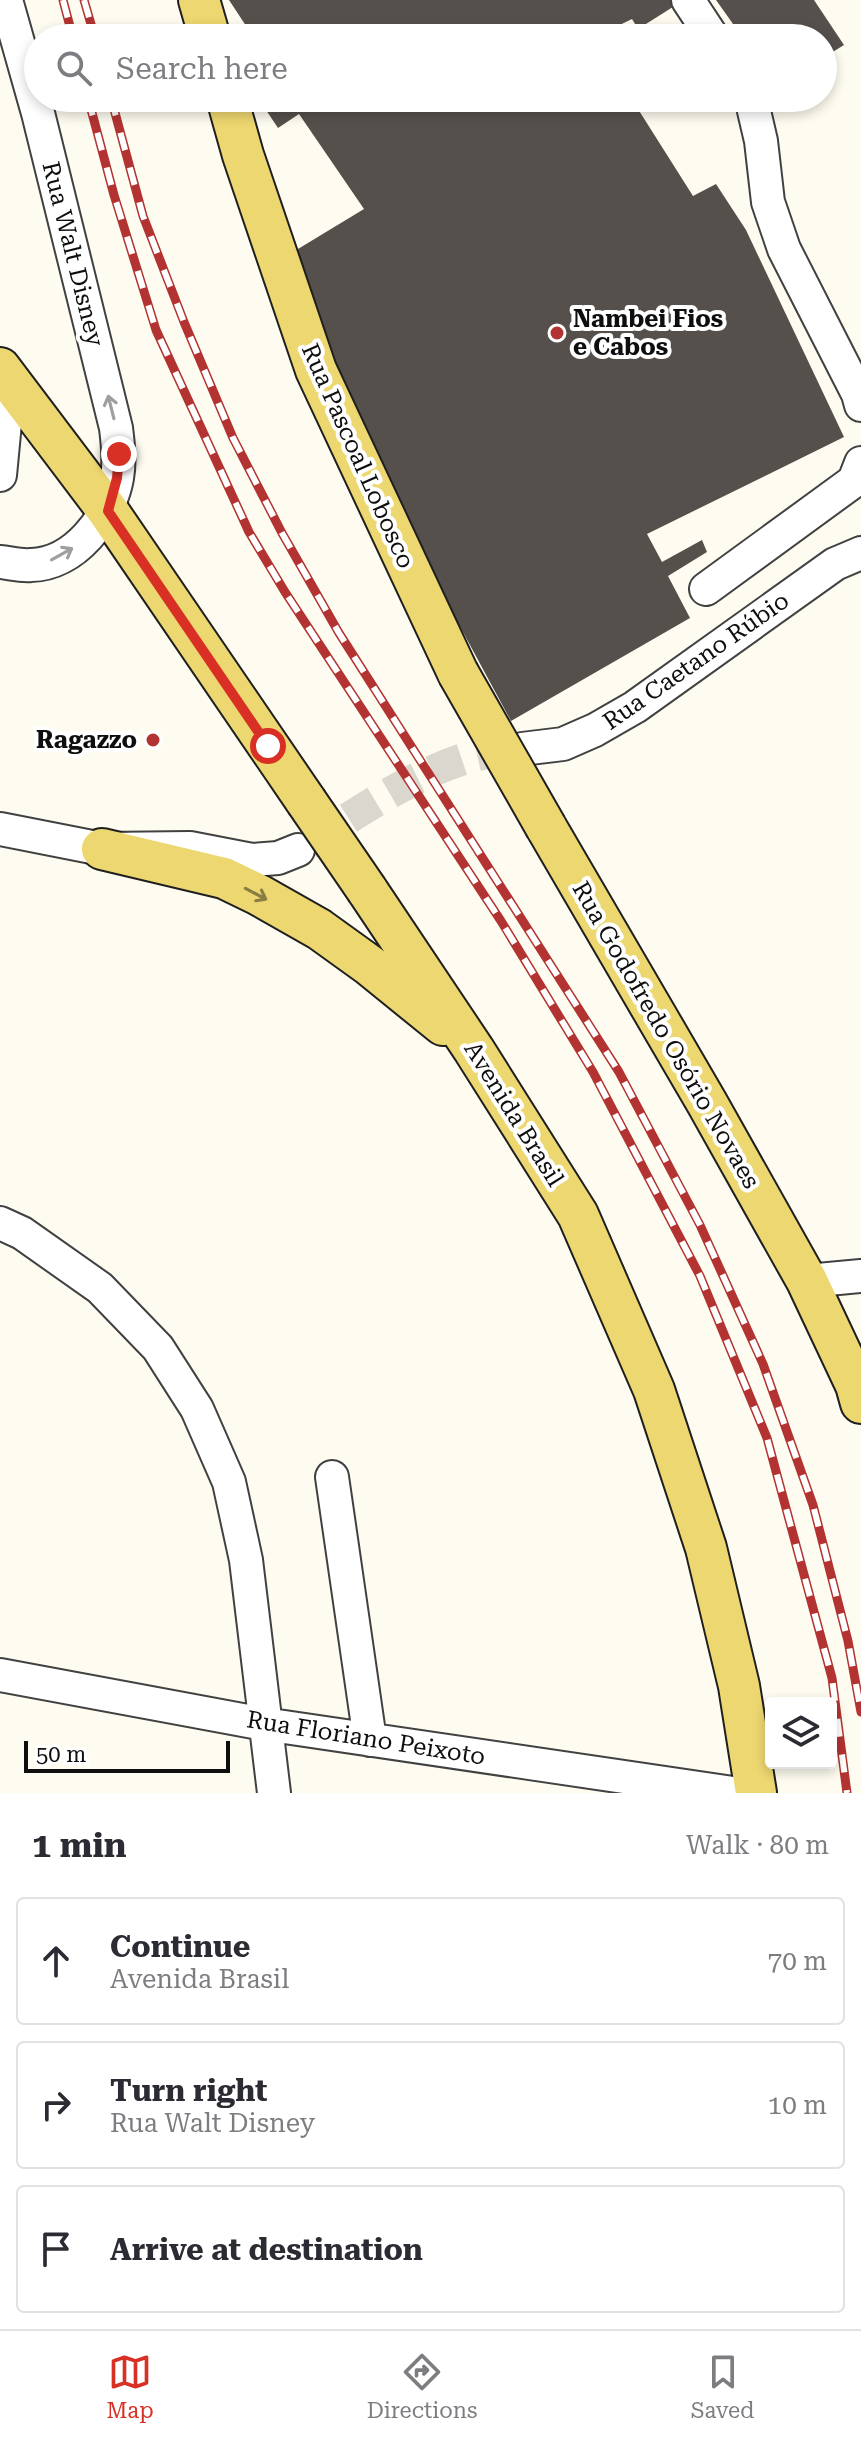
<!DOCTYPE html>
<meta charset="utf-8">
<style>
body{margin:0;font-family:"Roboto Serif",serif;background:#f7f7f7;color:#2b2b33}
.controls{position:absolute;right:24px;bottom:24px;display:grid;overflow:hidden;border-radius:8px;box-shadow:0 4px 12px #0003}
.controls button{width:72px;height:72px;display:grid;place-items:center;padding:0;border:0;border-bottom:2px solid #e1e1e2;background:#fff;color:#2b2b33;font:40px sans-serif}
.scale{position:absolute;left:24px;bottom:20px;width:206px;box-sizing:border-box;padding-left:8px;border:4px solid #0e0e0e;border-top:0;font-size:22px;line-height:28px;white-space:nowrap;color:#0e0e0e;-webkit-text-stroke:6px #fff;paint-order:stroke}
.stop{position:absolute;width:24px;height:24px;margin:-18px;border:6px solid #d93025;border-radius:50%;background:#fff}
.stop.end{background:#d93025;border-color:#fff;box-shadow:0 2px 8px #0008}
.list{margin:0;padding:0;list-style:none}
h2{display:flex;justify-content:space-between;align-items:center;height:104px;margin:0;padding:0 32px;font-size:34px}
h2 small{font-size:26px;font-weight:400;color:#7c7c81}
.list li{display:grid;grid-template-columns:52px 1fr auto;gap:24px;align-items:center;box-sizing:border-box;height:128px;margin:0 16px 16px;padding:0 16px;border:2px solid #e1e1e2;border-radius:8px}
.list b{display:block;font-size:30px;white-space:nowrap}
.list p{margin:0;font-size:26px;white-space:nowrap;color:#7c7c81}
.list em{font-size:26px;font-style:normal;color:#7c7c81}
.icon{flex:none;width:44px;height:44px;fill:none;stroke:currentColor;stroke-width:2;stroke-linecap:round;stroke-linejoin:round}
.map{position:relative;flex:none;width:861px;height:1793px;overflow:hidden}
.search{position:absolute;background:#fff;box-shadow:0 4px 12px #0003;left:24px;right:24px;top:24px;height:88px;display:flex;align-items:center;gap:20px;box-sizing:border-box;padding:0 28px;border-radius:44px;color:#7c7c81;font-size:30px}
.sheet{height:536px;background:#fff}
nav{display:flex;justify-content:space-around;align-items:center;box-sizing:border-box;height:112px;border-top:2px solid #e1e1e2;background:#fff;font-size:22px;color:#7c7c81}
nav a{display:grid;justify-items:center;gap:4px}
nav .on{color:#d93025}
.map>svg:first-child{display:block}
.building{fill:#55504b}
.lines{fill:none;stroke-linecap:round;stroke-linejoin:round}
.minor-tunnel{stroke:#dad8ce;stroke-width:32;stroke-dasharray:32 16;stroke-linecap:butt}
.minor-casing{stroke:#414141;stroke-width:36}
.major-casing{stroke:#1f1f1f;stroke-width:44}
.minor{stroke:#fff;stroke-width:32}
.major{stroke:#edd770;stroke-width:40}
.rail-casing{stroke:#b23331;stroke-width:9}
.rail{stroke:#fff;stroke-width:6;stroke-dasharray:18;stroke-linecap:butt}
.major-bridge-casing{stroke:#1f1f1f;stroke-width:44;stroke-linecap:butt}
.major-bridge{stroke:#edd770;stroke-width:40}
.oneway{stroke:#9f9f9f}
.oneway2{stroke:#897d44}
.route{stroke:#d93025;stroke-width:10}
.poi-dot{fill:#b23331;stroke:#fff;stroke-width:3}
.labels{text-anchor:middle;stroke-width:8;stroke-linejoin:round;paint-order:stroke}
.street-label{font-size:24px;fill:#0e0e0e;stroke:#fff}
.poi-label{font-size:24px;font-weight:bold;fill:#0e0e0e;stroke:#fff;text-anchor:start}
</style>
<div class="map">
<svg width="861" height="1793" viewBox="0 0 861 1793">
<rect width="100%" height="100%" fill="#fefcf0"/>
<path class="building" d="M229,0H684L638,29L632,19L593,38H254Z
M716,0H814L844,45L823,58V38H743Z
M258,98H631L693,196L716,184L746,230L844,437L647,534L662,562L702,540L707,552L668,576L690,618L511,721L346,415L293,252L364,209L299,114L278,128Z"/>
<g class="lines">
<path class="minor-tunnel" d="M308,844C359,812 414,773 473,756C489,752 506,751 522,749"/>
<g class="minor-casing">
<path id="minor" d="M688,0L713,38
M751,98L761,141L768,202L784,249L858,394L861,405
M0,475L9,381
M0,562C10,563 21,566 31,565C75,564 110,518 117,478C120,461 118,444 116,428L38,113L6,0
M706,589L854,481L861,463
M522,749L563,744L595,730L635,707L835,564L861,553
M0,829L102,849L190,848L252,860L278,858L298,850
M0,1223L22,1233L100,1288L158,1348L197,1409L229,1482L246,1560L274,1793
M807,1281L861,1276
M332,1477L370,1740
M0,1675L264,1724L733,1793"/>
</g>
<g class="major-casing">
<path id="major" d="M199,0L210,38
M227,98L243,155L316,370L458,673
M0,368L108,511L306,801
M546,827L707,1103L807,1281L856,1385L861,1403
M102,849L224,878L259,895L319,929L369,965L443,1025
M367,890L474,1050L578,1215L654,1390L706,1548L739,1686L756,1793"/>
</g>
<use href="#minor" class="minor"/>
<use href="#major" class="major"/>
<g class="rail-casing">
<path id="rail" d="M63,0L73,38
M84,0L95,38
M88,98L114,195L156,330L249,532L285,592L501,921L593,1072L700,1276L767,1438L832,1678L847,1793
M111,98L143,216L184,322L233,438L282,533L339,633L619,1072L700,1225L763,1364L813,1505L848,1641L861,1712"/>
</g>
<use href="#rail" class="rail"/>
<g class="major-bridge-casing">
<path id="major-bridge" d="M458,673L546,827
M306,801L367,890"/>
</g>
<use href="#major-bridge" class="major-bridge"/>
</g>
<defs><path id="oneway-shaft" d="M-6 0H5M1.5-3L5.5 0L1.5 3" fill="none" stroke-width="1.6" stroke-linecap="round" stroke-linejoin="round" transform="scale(2)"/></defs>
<g class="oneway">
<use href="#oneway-shaft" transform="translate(111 407) rotate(-104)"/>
<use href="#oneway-shaft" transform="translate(62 554) rotate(-29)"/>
</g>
<use class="oneway2" href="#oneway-shaft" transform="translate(256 894) rotate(28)"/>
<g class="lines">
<path class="route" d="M119,454L117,478L108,511L268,746"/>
</g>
<g class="poi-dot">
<circle cx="557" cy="333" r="8"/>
<circle cx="153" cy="740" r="8"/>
</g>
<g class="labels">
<g class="street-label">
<text transform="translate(73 254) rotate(76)" y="8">Rua Walt Disney</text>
<text transform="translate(358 456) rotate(66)" y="8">Rua Pascoal Lobosco</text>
<text transform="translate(696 661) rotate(-35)" y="8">Rua Caetano Rúbio</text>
<text transform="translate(666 1035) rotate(60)" y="8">Rua Godofredo Osório Novaes</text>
<text transform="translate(514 1114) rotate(58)" y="8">Avenida Brasil</text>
<text transform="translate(366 1738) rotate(9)" y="8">Rua Floriano Peixoto</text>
</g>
<g class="poi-label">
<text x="573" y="327">Nambei Fios<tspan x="573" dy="28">e Cabos</tspan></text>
<text x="137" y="748" text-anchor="end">Ragazzo</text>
</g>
</g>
</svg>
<div class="controls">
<button><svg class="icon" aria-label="layers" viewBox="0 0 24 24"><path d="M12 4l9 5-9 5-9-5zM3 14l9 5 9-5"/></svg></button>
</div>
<div class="scale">50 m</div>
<div class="stop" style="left:268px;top:746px"></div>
<div class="stop end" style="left:119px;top:454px"></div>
<div class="search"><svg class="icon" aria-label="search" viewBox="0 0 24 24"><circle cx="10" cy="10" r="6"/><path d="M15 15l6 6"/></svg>Search here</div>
</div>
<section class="sheet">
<h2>1 min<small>Walk · 80 m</small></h2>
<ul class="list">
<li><svg class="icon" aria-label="ahead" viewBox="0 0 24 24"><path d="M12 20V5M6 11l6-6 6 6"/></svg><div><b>Continue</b><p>Avenida Brasil</p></div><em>70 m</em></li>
<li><svg class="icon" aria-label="right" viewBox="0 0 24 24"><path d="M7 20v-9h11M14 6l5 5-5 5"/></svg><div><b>Turn right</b><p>Rua Walt Disney</p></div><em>10 m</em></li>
<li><svg class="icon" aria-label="arrive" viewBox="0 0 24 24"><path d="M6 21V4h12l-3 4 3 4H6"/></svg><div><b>Arrive at destination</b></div></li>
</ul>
</section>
<nav>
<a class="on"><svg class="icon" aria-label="map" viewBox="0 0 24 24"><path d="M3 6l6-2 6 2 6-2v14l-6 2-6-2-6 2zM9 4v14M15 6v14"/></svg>Map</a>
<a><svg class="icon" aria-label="directions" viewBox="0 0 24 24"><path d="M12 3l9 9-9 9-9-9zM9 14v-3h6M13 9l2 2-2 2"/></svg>Directions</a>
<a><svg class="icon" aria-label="saved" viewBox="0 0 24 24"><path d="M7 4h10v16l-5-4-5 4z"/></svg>Saved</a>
</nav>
